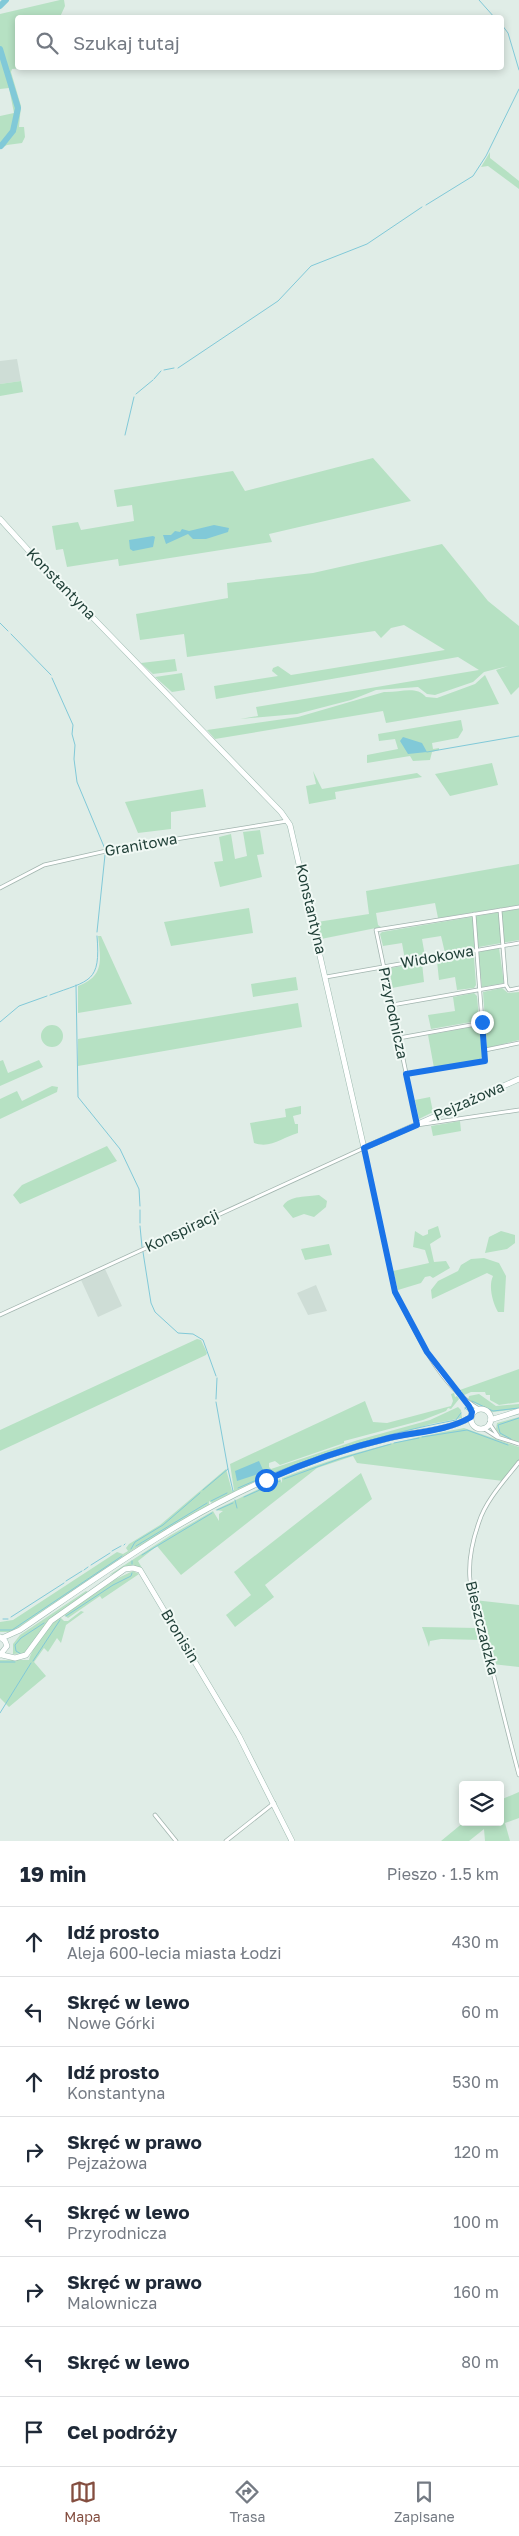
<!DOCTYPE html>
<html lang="pl">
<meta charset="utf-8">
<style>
body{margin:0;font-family:"Golos Text",sans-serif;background:#f2f2f3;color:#1f2937}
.controls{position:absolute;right:15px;bottom:15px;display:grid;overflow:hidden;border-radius:5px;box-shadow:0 2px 8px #0003}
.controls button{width:45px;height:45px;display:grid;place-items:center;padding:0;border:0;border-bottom:1px solid #e0e1e3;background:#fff;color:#1f2937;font:25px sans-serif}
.stop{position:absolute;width:15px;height:15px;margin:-11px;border:4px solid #1a73e8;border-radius:50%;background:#fff}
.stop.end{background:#1a73e8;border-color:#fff;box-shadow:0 1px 5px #0008}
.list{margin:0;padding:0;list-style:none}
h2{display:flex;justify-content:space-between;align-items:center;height:65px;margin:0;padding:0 20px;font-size:21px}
h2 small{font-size:16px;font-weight:400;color:#747a83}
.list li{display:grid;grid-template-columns:32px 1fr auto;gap:15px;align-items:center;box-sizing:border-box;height:70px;padding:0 20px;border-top:1px solid #e0e1e3}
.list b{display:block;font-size:19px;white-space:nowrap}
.list p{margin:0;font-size:16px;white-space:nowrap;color:#747a83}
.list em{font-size:16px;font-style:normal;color:#747a83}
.icon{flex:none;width:28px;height:28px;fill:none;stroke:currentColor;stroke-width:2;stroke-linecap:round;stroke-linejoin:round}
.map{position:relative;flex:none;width:519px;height:1841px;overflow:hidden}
.search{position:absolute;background:#fff;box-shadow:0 2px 8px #0003;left:15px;right:15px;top:15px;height:55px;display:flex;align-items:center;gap:12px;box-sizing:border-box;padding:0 18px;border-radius:5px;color:#747a83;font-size:19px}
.sheet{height:625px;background:#fff}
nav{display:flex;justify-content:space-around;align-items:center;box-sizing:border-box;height:70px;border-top:1px solid #e0e1e3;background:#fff;font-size:14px;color:#747a83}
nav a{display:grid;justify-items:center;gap:2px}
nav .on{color:#844e40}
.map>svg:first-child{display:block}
.built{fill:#ceddd6}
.green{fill:#b6e1c3}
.water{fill:#81c9d8}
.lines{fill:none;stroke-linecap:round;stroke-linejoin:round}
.stream{stroke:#81c9d8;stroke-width:1}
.river{stroke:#81c9d8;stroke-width:6}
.street-casing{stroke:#a2b5af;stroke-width:4.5}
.secondary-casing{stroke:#9dbab0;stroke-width:6}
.street{stroke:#fff;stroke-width:3}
.secondary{stroke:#fff;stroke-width:5}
.route{stroke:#1a73e8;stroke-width:6}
.labels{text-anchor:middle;stroke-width:4;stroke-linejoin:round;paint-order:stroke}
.street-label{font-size:15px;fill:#1f3f37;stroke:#f1f9f5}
</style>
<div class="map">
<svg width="519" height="1841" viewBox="0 0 519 1841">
<rect width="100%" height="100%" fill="#e0ede7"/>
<path class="built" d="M17,359L21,381L0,384V361Z
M105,1269L122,1306L98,1317L81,1280Z
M316,1285L327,1311L308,1315L297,1293Z"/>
<path class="green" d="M60,0H64L65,6L60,17L18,18V68H22L12,69L11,72L21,106L19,127H24L25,137L22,143L7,145L0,149V116L14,113L9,88L0,89V14Z
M490,152V158L519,181V189L488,166L481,167Z
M21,381L23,392L0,396V384Z
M373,458L411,501L269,534L272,542L119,566L118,559L67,567L63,549L56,550L52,526L78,522L81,530L134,521L132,505L117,507L114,490L233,471L245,491Z
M442,544L488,601L519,626V687L511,695L496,670L508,666L484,672L473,682L435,695L427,694L418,687L376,690L351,700L297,714L240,719L258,716L256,707L479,670L458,657L216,699L214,686L278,676L272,671L273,668L278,666L291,675L445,650L404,625L391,628L381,638L375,631L187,657L184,634L140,640L136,614L228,598L227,583L313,573Z
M175,659L177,671L153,674L141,663Z
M182,673L185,690L172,692L155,677Z
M485,675L499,704L386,723L383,711L215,739L207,730L298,717L384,692C399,693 416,685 426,697L437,698L475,684Z
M461,720L463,730L458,738L432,743L433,749L439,748V750L432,752L430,760L413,761L410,756L367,763V755L398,749L395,739L379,741L378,734Z
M492,763L498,785L450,796L435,774Z
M313,771L322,789L417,773L422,777L335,792L336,799L309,804L306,786L316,784Z
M203,789L206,807L171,812V829L138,833L125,802Z
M260,830L264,854L257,855L262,877L220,887L214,862L223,861L219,837L231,834L235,859L247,856L243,832Z
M519,864V905L438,918L435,903L376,913L378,925L381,927L321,939L317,922L369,914L366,891Z
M249,908L253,933L171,946L164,922Z
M519,909V940L445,953L441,936L422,939L425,956L405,960L402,943L383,946L380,934L382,932Z
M98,936H101L132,1004L78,1013V986C104,976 101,961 98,936Z
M499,948L504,983L482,987L478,952Z
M472,955L474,957L476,985L474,988L457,990L455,977L439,980L437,961Z
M422,963L424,982L392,988L388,972L390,968Z
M296,977L298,990L253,997L251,984Z
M502,988L508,993L519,992V1040L487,1048L483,992Z
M474,993L477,996L479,1019L477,1021L431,1029L428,1015L455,1011L453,997Z
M298,1003L302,1027L78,1066V1039Z
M41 1036a11 11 0 1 1 22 0a11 11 0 1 1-22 0Z
M477,1026L480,1029L482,1057L479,1060L434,1068L428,1035Z
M3,1060L8,1073L39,1060L43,1067L0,1086V1061Z
M52,1086L58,1087L57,1092L0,1119V1099L17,1091L22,1101Z
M430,1097L433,1112L419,1119L415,1100Z
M301,1106V1114L293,1116L295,1124H298V1133C283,1137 271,1149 254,1143L250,1123L286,1117L285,1109Z
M460,1121L461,1131L433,1136L431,1126Z
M107,1146L117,1161L20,1204L13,1195L22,1185Z
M319,1195L327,1201L326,1207L314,1217L304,1214L293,1218L283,1206C289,1195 308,1197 319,1195Z
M438,1226L441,1237L430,1244L434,1262L446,1261L450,1268L433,1278L430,1276L425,1277L421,1283L398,1290L393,1271L429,1263L425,1250L413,1247L415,1231L423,1236L428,1234V1230Z
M501,1231L515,1235V1243L507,1249L485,1253L489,1237Z
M329,1244L332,1255L305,1260L301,1249Z
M484,1258L499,1263L506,1276L504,1312H498C493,1303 488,1287 493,1276L487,1273L432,1299L431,1290L438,1281L458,1271L461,1265L471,1259Z
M197,1339L201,1340L207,1353L206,1355L0,1451V1430Z
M519,1369V1402L499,1405L490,1400V1395H486L485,1392H471L462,1396V1391H457Z
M454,1393L455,1397L457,1396L459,1399L451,1409L448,1408L446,1411L423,1420L344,1441V1443L280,1465L275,1461L269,1463V1467L271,1469L358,1440L430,1420L458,1407L461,1410L462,1418L431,1424L307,1461L254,1482L212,1503L209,1501V1505L134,1549L12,1632H0V1622L13,1620L117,1552L123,1554L128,1551L126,1548L129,1544L160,1525L226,1469L232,1491L234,1490L230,1464L365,1401L373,1422L387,1423L451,1406L453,1401L451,1394Z
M479,1394L496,1406L519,1404V1409L493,1412L468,1400L469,1396Z
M519,1417V1443L500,1435L496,1429L497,1423Z
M464,1428L519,1447V1460L503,1481L357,1463L353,1456L317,1468L181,1575L157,1546L138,1561L142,1568L135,1566L109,1575L171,1535L213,1511L219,1521V1514L223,1511L215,1510L273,1482L280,1479L282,1483V1478C346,1453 401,1440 464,1428Z
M361,1473L372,1499L265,1585L274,1597L235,1627L226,1615L251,1595L234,1572Z
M133,1571L139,1574L102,1599L100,1596L68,1618L64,1615L116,1579Z
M86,1591L88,1592L49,1620L25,1653L13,1654V1644L20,1635Z
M474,1600L519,1605V1667L492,1664Z
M81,1611L84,1612L66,1625L61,1643L57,1638L48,1652L44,1648L34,1662L46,1676L9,1707L0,1698V1660H29C33,1646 47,1627 60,1617L64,1621H68Z
M422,1627L477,1628L482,1640L441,1639L430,1641L429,1647Z
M519,1792V1818L505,1823L510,1841H485L484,1829L469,1841H441L464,1822H500V1800Z"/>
<path class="water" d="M214,525L229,528L228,532L206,539H193L188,534L166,544L163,535H171L175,531L180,532L182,529L189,531Z
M153,536L155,537L153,547L133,551L130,549L129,540Z
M403,737L422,743L427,752L408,754L400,741Z
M259,1461L264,1472L237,1481L235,1471Z"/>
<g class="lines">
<path class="stream" d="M479,0L495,18
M502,25L508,33L519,70
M426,205L473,176L486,156L519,89
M178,368L278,301L311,266L367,244L422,207
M164,370L174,368
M154,379L161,371
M136,394L153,380
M125,435L134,397
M0,623L8,631
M11,634L51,675
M52,678L73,725L72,734L75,745L74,759L77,782L105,849
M427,752L519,736
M97,932L105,855
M76,985L78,1097L120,1149L139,1189L140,1206
M50,995C90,980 101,983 97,936
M0,1022L19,1006L47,996
M140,1210V1223
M140,1226L142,1247
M143,1252L151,1303L155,1312L178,1333L193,1334L203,1340L216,1376
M216,1399L217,1378
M472,1401L493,1411L519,1408
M465,1408L469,1411
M465,1409L466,1407
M422,1437L467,1430L508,1445
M511,1439L500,1433L498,1425L519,1418
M394,1443L419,1438
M228,1469L233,1491
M284,1479L339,1459L391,1444
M238,1488C308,1457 381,1434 456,1420L461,1413
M203,1490L228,1469L216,1402
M244,1497L280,1481
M235,1500L237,1508
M211,1501L227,1493
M217,1510L233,1503
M124,1545L125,1544
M136,1546L207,1503
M131,1549L135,1542L163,1525L200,1493
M112,1551L121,1546
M142,1555L212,1513
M132,1561V1564
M91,1565L110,1553
M84,1570L88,1567
M66,1581L82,1571
M66,1616L113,1585L131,1576L132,1573
M11,1617L64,1583
M3,1619H8
M0,1630H12L122,1556
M21,1654L16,1651L15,1645L21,1638L44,1623
M33,1661L60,1620
M0,1662H15
M0,1713L31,1663"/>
<path class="river" d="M0,6L6,0
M0,49L18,108L13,131L1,146"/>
<g class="street-casing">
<path id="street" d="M0,888L44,865L115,849L287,821
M519,907L376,930L417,1125L519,1110
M500,910L506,985
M326,977L519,943
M392,1005L506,985L509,990L519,988
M399,1038L482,1023
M485,1050L519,1043
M406,1074L485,1061L474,914
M0,1315L364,1148L395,1292L400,1302C420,1340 440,1386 479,1409
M467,1403L472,1414
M489,1423L498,1436
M483,1428L497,1437L519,1444
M519,1462C505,1480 486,1500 479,1522C459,1579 475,1599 488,1652C498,1693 508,1734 519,1775
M155,1815L176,1841
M226,1841L274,1803"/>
</g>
<g class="secondary-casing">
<path id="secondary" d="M0,519L39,562L281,812L290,825L364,1148L519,1079
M471 1419a10 10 0 1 1 20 0a10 10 0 1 1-20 0Z
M490,1420L519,1411
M0,1637L5,1641L7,1646L0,1655
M2,1638L20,1630C109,1569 195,1506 297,1467C330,1454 363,1444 398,1436C421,1431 450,1430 471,1417
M2,1655L15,1658L26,1655L51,1621L125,1569L133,1568L140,1570L239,1736L292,1841"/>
</g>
<use href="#street" class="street"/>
<use href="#secondary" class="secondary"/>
</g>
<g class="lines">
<path class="route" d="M266,1480C306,1462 347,1448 389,1438C415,1432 448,1431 471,1417L472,1412L469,1406L427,1352L395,1292L364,1148L417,1125L406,1074L485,1061L482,1022"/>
</g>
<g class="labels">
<g class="street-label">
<text transform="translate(61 584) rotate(46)" y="5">Konstantyna</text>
<text transform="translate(141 845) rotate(-10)" y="5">Granitowa</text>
<text transform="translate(311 909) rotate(77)" y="5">Konstantyna</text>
<text transform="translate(437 957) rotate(-10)" y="5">Widokowa</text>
<text transform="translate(393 1013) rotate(78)" y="5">Przyrodnicza</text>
<text transform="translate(469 1101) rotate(-24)" y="5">Pejzażowa</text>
<text transform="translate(182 1231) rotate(-25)" y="5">Konspiracji</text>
<text transform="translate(482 1628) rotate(76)" y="5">Bieszczadzka</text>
<text transform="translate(180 1636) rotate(59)" y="5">Bronisin</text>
</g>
</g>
</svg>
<div class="controls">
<button><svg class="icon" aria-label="layers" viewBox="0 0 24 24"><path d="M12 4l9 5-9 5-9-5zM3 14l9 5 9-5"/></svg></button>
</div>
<div class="stop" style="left:266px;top:1480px"></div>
<div class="stop end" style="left:482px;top:1022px"></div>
<div class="search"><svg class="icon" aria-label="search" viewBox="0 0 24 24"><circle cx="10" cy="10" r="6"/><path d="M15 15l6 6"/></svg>Szukaj tutaj</div>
</div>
<section class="sheet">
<h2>19 min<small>Pieszo · 1.5 km</small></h2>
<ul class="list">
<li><svg class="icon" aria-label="ahead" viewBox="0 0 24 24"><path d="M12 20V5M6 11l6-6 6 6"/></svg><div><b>Idź prosto</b><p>Aleja 600-lecia miasta Łodzi</p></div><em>430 m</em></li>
<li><svg class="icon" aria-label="left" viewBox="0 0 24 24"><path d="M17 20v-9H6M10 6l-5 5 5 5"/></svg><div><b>Skręć w lewo</b><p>Nowe Górki</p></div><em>60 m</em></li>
<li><svg class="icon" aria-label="ahead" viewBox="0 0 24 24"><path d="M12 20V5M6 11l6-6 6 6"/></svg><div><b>Idź prosto</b><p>Konstantyna</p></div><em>530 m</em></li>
<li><svg class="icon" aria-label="right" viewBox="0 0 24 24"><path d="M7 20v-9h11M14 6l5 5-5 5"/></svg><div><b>Skręć w prawo</b><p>Pejzażowa</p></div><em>120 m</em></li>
<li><svg class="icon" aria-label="left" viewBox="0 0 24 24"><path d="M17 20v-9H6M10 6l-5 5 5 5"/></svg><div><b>Skręć w lewo</b><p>Przyrodnicza</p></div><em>100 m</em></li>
<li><svg class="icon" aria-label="right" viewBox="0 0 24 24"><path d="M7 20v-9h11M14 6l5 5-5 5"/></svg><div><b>Skręć w prawo</b><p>Malownicza</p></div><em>160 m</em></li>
<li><svg class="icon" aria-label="left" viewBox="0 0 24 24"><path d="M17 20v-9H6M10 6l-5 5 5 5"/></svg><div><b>Skręć w lewo</b></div><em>80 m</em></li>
<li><svg class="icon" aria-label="arrive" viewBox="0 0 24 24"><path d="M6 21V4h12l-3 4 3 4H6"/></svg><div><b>Cel podróży</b></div></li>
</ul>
</section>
<nav>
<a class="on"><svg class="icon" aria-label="map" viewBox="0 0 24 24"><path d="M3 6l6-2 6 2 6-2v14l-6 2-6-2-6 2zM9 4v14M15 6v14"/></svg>Mapa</a>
<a><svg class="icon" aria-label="directions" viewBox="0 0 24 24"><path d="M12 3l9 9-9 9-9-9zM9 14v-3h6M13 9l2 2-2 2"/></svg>Trasa</a>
<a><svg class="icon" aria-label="saved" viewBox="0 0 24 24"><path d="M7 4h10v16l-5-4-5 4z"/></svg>Zapisane</a>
</nav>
